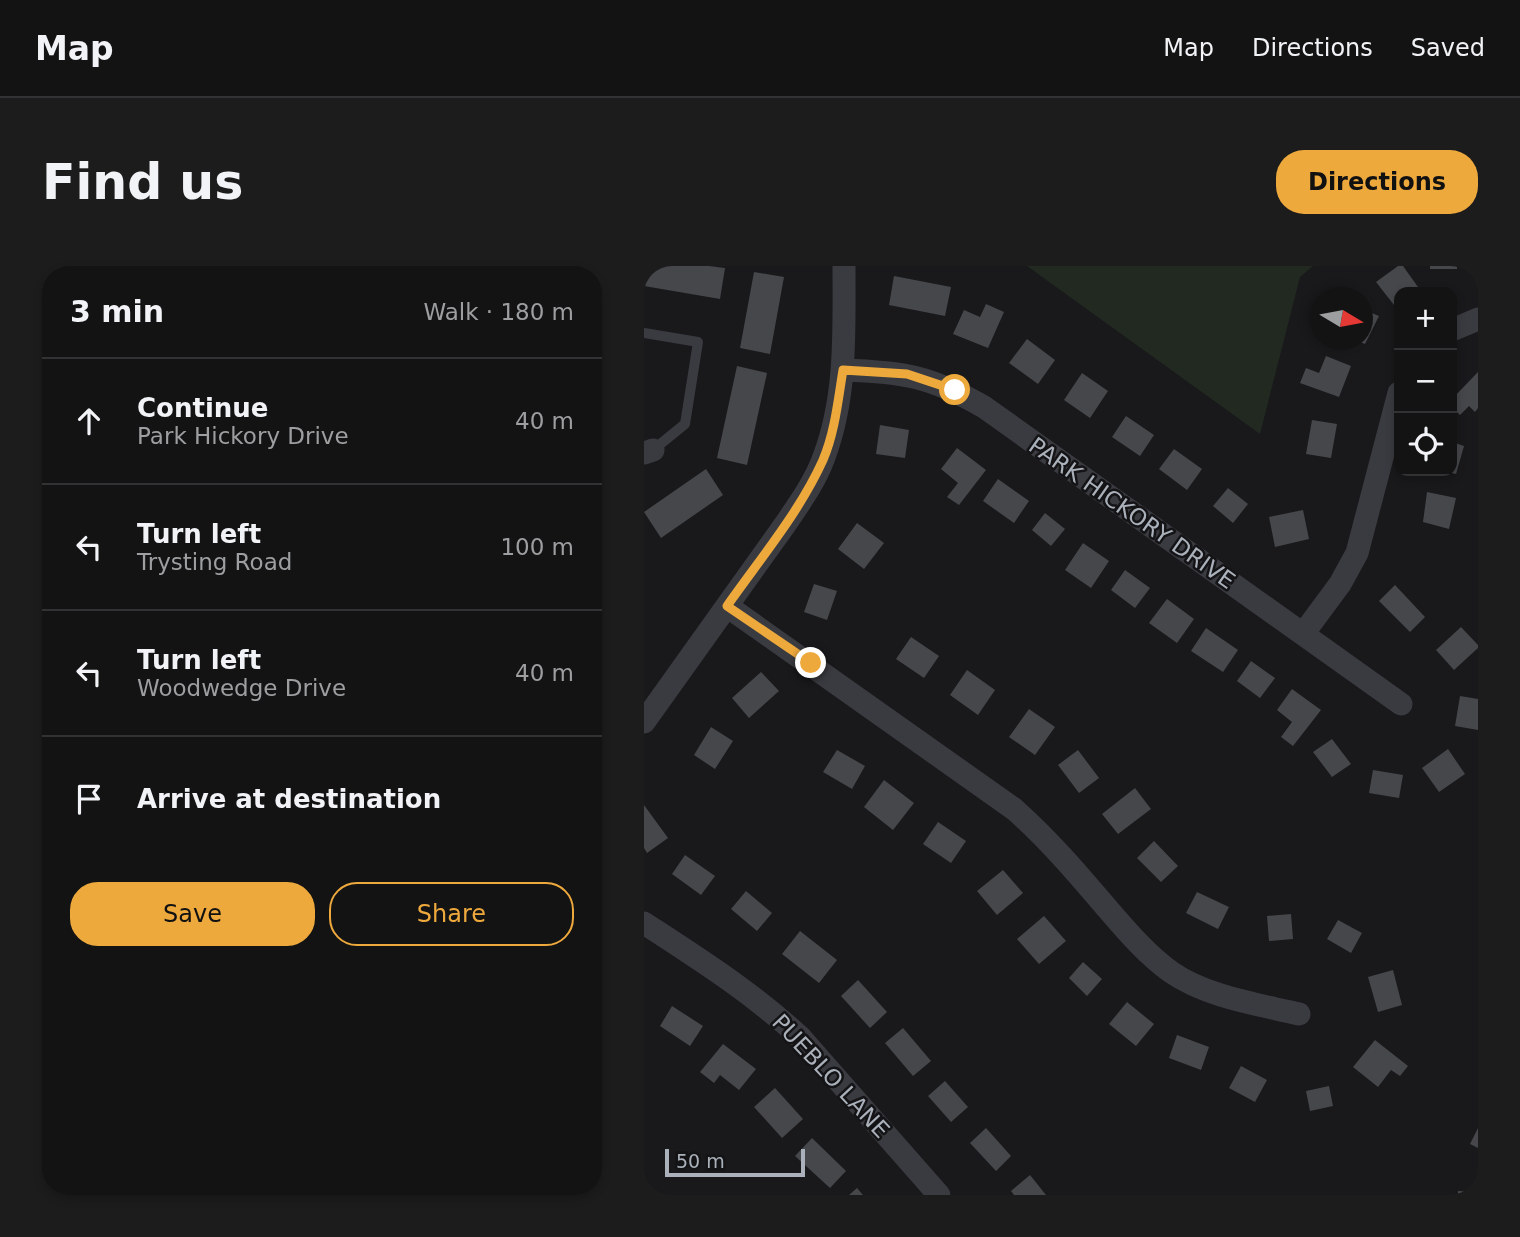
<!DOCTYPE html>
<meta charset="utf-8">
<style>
body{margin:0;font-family:"DejaVu Sans",sans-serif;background:#1c1c1d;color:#f1f3f6}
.controls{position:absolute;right:21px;top:21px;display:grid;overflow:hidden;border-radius:14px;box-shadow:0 4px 10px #0003}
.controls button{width:63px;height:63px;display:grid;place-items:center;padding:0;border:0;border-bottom:2px solid #323234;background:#131314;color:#f1f3f6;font:35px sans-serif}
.compass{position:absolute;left:666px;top:21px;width:63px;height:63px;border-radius:50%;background:#131314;box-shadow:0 4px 10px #0003;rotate:100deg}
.scale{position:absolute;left:21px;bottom:18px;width:140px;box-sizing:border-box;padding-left:7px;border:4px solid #abb1ba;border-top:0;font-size:19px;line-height:24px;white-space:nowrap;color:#abb1ba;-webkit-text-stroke:5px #141416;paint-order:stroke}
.stop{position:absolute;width:21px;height:21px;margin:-16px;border:5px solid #eea93d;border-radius:50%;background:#fff}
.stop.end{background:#eea93d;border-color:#fff;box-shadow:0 2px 7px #0008}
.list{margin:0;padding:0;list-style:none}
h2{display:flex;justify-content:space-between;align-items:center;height:91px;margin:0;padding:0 28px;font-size:30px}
h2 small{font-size:23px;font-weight:400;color:#9d9ea0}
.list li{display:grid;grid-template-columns:46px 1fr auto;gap:21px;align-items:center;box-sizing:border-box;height:126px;padding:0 28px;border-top:2px solid #323234}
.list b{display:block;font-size:26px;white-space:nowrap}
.list p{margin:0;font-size:23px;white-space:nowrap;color:#9d9ea0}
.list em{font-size:23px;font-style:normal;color:#9d9ea0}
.actions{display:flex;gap:14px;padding:21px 28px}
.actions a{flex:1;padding:16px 0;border:2px solid #eea93d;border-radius:28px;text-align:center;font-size:24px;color:#eea93d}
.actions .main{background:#eea93d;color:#111}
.icon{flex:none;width:38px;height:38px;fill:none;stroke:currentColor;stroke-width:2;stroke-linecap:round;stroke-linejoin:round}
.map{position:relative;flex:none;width:834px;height:929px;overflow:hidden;border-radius:28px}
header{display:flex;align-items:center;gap:42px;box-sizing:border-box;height:98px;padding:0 35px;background:#131314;border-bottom:2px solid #323234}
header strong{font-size:33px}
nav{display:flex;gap:38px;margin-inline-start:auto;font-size:24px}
.intro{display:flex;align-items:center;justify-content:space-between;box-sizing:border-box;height:168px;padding:0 42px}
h1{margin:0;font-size:49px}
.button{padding:18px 32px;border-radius:28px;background:#eea93d;color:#111;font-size:24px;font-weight:700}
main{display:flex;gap:42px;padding:0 42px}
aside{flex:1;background:#131314;border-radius:28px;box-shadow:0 4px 10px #0003}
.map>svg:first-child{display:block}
.green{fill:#212921}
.building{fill:#45474b}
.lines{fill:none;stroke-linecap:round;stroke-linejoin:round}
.lane{stroke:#3a3b40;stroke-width:10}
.street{stroke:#3a3b40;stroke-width:23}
.route{stroke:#eea93d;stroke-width:9}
.labels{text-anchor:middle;stroke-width:5;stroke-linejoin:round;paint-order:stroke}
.street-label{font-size:23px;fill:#abb1ba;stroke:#141416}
</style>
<header>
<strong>Map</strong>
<nav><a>Map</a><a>Directions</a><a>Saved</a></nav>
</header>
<div class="intro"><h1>Find us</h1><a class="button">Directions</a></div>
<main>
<aside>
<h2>3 min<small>Walk · 180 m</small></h2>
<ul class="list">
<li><svg class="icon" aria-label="ahead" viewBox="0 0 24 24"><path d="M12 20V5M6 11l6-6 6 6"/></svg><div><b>Continue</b><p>Park Hickory Drive</p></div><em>40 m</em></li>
<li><svg class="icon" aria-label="left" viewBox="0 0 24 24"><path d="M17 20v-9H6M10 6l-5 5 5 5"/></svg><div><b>Turn left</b><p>Trysting Road</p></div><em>100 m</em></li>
<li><svg class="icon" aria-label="left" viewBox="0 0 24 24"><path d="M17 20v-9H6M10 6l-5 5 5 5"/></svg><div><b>Turn left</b><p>Woodwedge Drive</p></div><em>40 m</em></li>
<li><svg class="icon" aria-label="arrive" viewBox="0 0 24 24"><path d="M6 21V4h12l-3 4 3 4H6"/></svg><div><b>Arrive at destination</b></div></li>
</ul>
<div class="actions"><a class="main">Save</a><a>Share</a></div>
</aside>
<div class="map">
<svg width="834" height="929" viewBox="0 0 834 929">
<rect width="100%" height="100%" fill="#19191b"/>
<path class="green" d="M383,0H669L656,11L616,168Z"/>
<path class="building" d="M0,0H65L81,2L76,33L0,20Z
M754,0H759L774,21L768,26H755V35L750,39L732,16Z
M786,0H813V3H786Z
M110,6L140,11L126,88L96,82Z
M250,10L307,21L301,50L245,39Z
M342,38L360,46L344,82L309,68L320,44L336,51Z
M718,43L735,50L721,78L711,74H718Z
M383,73L411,94L394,118L365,97Z
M682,90L707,100L695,131L656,117L662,102L675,107Z
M93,100L123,107L103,199L73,192Z
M834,106V142L831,146L825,140L816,149L808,141V133Z
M438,107L464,125L446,152L420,134Z
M482,150L510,169L496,190L468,171Z
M668,154L693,158L687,192L662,188Z
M236,159L265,164L261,192L232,188Z
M808,176L820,180L812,208L808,207Z
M313,182L342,204L315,239L303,231L314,217L297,203Z
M530,183L558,203L543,224L515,203Z
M62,203L79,229L17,272L0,246Z
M354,213L385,235L370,257L339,235Z
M584,222L604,238L589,257L569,240Z
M783,226L812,232L805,263L779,256Z
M659,244L665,273L631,281L625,251Z
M401,247L421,263L407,280L388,264Z
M213,257L240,277L220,303L194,283Z
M439,277L465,295L447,322L421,304Z
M481,304L506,322L491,342L467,324Z
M170,318L193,325L183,354L160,346Z
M751,319L781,351L766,366L735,335Z
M523,333L550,353L533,377L505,357Z
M817,361L834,379V382L810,404L792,384Z
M562,362L594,384L579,406L547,385Z
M267,371L295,390L280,412L252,393Z
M607,395L631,412L616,432L593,415Z
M323,404L351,424L334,449L306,429Z
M117,406L135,425L105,452L88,432Z
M648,423L677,444L649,480L637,471L648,456L633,444Z
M816,430L834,433V464L811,460Z
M385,443L411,461L391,489L365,471Z
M67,461L89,475L71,503L50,489Z
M688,473L707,498L688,511L669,486Z
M804,483L821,508L795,526L778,502Z
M193,484L221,500L208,523L179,506Z
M434,484L455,512L435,527L414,499Z
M729,504L759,509L755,532L725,527Z
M240,514L270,537L249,564L220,541Z
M491,522L507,543L474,568L458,548Z
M0,539L24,572L3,587L0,582Z
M294,556L322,575L307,597L279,578Z
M510,575L534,600L517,616L493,592Z
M41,589L71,610L57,629L28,608Z
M359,604L379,627L353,649L333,625Z
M102,625L128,647L113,665L87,643Z
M553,626L585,641L574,663L542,647Z
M647,648L649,673L625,675L623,650Z
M400,650L422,675L395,698L373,673Z
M694,654L718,667L707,687L683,673Z
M156,665L193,694L175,717L138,688Z
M439,696L458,713L443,730L425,712Z
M749,704L758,739L734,746L724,711Z
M214,714L243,746L226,762L197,730Z
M483,736L510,758L492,780L465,758Z
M28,740L59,760L46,780L16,760Z
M259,762L287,795L269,810L241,777Z
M533,769L565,781L557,804L525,792Z
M731,774L764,800L756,810L747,804L734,821L709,801Z
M79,778L112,803L95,824L76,809L70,817L56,806Z
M597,800L623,814L611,836L585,822Z
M301,815L324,841L307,856L284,830Z
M685,820L689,840L666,845L662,825Z
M131,822L159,853L138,872L110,841Z
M342,862L367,890L352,905L326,877Z
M834,862V882L826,878Z
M168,872L202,905L186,922L151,890Z
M386,909L402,929H370L367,925Z
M213,922L219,929H205Z
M814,925L834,926V929H814Z"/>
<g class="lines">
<path class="lane" d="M0,67L54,76L41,158L9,184"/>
<path class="street" d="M808,64L834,53
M199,104C260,106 286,110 340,141L757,438
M0,187L9,184
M83,340L370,543C404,573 433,607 462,641C482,664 502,688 527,706C563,731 613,738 655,748
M659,368L696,318L713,287L755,127
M0,456L140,260C155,238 171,216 180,191C203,130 200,64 200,0
M0,657C55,693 109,727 157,772L295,929"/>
</g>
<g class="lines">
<path class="route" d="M167,397L83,340C116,293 155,247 179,194C191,166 194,134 199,104L263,108L311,124"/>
</g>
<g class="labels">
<g class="street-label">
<text transform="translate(488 247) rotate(35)" y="8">PARK HICKORY DRIVE</text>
<text transform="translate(187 810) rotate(47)" y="8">PUEBLO LANE</text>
</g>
</g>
</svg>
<div class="controls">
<button>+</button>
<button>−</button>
<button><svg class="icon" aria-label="locate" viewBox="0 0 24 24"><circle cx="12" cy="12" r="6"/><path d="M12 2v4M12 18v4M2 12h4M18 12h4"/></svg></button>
</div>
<svg class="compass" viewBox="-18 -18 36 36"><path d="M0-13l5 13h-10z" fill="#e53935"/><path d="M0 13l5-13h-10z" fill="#9d9ea0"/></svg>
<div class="scale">50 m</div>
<div class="stop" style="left:311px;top:124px"></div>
<div class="stop end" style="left:167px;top:397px"></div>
</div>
</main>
